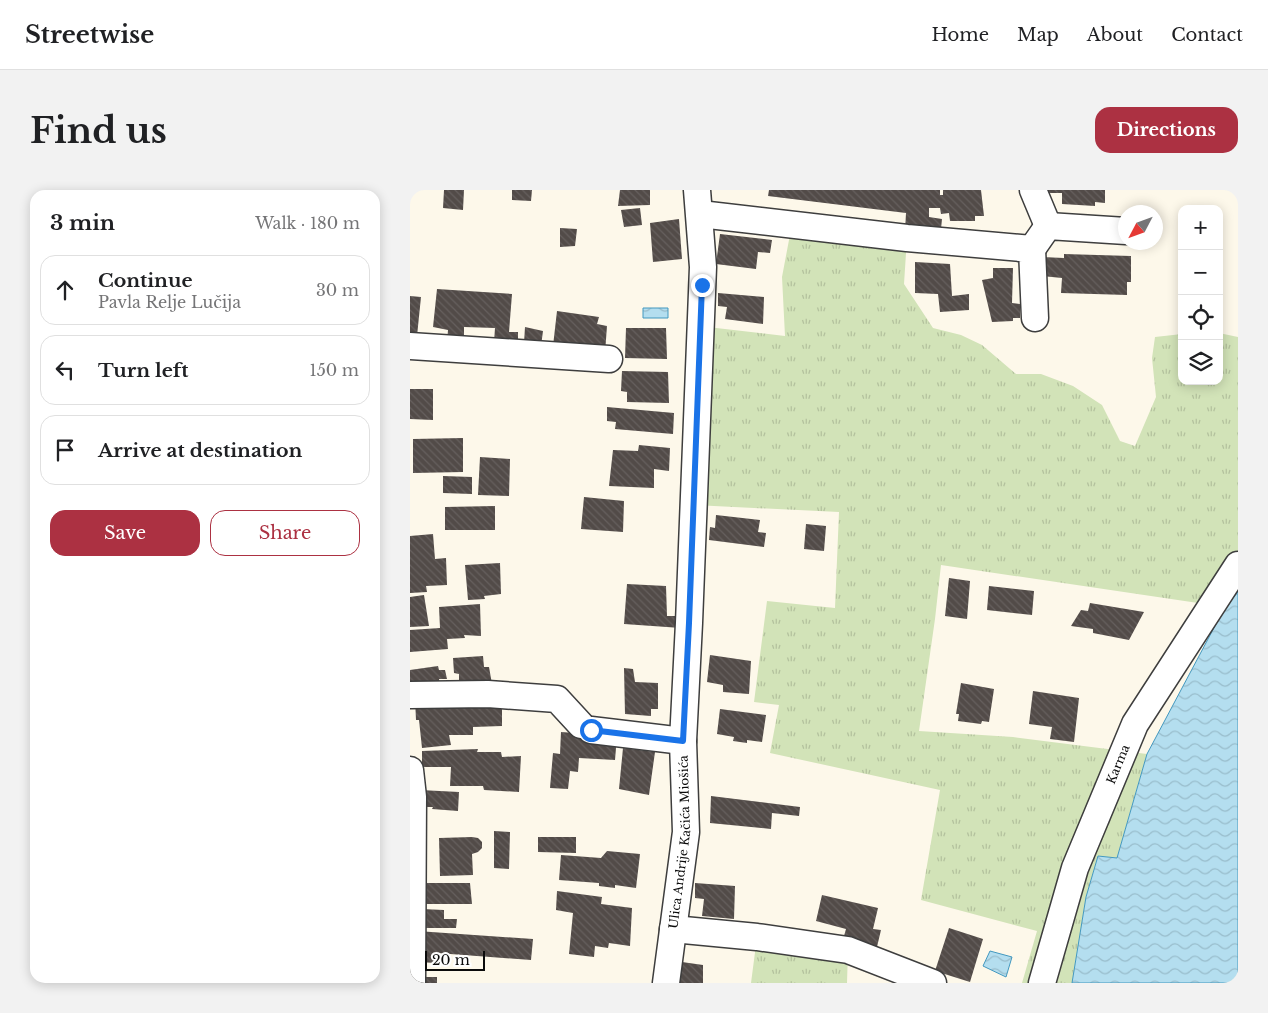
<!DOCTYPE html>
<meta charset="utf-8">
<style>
body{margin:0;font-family:"Libre Baskerville",serif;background:#f2f2f2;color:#202124}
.controls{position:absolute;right:15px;top:15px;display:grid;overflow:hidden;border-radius:10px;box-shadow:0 2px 12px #0003}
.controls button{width:45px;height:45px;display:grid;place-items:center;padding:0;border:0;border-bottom:1px solid #e0e0e0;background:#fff;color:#202124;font:25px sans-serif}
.compass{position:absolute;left:708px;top:15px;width:45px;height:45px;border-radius:50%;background:#fff;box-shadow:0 2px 12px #0003;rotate:229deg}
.scale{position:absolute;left:15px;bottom:12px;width:60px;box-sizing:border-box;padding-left:5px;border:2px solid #0b0b0b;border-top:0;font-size:14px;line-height:18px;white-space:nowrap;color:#0b0b0b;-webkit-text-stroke:4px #fff;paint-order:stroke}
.stop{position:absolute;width:15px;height:15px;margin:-11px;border:4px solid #1a73e8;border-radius:50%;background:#fff}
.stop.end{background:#1a73e8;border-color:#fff;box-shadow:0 1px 5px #0008}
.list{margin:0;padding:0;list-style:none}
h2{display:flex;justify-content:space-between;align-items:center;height:65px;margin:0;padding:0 20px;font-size:21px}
h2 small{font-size:16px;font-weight:400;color:#757577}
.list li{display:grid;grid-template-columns:32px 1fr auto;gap:15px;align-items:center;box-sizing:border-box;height:70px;margin:0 10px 10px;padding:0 10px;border:1px solid #e0e0e0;border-radius:15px}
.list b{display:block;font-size:19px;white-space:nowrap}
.list p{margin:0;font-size:16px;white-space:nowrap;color:#757577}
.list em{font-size:16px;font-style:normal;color:#757577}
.actions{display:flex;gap:10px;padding:15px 20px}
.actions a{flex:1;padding:11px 0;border:1px solid #ac3142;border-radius:15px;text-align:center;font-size:18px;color:#ac3142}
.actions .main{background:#ac3142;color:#fff}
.icon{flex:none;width:28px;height:28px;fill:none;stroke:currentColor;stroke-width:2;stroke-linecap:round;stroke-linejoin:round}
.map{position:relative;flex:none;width:828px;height:793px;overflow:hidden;border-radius:15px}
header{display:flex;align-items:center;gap:30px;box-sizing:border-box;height:70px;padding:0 25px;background:#fff;border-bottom:1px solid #e0e0e0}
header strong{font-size:24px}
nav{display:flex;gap:28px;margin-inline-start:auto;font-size:18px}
.intro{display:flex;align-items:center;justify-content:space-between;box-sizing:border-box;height:120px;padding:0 30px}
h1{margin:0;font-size:35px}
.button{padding:12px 22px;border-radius:15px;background:#ac3142;color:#fff;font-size:18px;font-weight:700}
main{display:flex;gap:30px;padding:0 30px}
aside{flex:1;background:#fff;border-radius:15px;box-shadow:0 2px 12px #0003}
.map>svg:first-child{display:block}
.grass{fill:url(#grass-tufts)}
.water{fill:url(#water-waves);stroke:#4398bf}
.building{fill:url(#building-back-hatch)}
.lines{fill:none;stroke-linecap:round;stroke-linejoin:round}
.minor-casing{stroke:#3e3e3e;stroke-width:29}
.minor{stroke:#fff;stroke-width:26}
.route{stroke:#1a73e8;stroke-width:6}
.labels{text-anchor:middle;stroke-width:5;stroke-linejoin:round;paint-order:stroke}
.street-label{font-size:12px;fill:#0b0b0b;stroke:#fff}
</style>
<header>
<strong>Streetwise</strong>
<nav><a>Home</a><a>Map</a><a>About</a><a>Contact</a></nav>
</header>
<div class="intro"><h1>Find us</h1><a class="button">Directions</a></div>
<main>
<aside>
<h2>3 min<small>Walk · 180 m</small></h2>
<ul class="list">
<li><svg class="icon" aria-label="ahead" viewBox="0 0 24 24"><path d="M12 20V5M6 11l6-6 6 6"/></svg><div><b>Continue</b><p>Pavla Relje Lučija</p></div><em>30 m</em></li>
<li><svg class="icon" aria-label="left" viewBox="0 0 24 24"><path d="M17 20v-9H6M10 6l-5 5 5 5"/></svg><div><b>Turn left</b></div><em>150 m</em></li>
<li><svg class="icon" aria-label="arrive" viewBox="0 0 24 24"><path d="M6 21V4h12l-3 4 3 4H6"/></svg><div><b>Arrive at destination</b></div></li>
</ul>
<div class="actions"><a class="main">Save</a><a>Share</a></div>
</aside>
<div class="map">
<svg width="828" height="793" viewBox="0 0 828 793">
<defs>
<pattern id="grass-tufts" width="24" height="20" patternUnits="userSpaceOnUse" patternTransform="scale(1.25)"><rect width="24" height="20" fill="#d2e3b8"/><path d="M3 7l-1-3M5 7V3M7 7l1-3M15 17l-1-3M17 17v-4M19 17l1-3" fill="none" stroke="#b3c19d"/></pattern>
<pattern id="water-waves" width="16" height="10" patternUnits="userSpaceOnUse" patternTransform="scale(1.25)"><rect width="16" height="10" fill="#b4deef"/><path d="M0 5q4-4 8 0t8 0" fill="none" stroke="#99bdcc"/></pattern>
<pattern id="building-back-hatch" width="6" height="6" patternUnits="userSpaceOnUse" patternTransform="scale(1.25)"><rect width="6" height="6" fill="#524b48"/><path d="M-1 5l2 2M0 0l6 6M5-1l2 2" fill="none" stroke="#66605e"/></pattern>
</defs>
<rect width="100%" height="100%" fill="#fdf8ea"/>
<path class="grass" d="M382,34L497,48L494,94L523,138L551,145L572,155L606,184H631L663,196L692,215L710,251L725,256L746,207L742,168L745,147L772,144V191H809V143L828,147V402L815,417L531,375L525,429L509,541L603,547L737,564L707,668L688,666L676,707L662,793H612L627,741L511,710L530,600L360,563L369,515L344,512L357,411L425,418L429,322L284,315L289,136L375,146L372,87Z
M347,747L438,760L437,793H341Z"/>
<path class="water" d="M233,118H258V128H233Z
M828,402V793H662L676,707L688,666L707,668L737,564L815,417Z
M580,761L602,767L596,787L573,776Z"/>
<path class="building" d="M34,0H54L53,20L33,18Z
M102,0H122L121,11L102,10Z
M210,0H240V15L208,16Z
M359,0H530V5H533V0H571L574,26H565V31H540L539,23L531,24L530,18H519V27L532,29L530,49L495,41L496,23L358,6Z
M631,0H695V13L685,12V16L652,14V3H631Z
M230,18L232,35L214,37L211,20Z
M269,29L272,69L243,72L240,33Z
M150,38L167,39L165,56L150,57Z
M310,44L362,50L360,63L348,62L346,79L306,74Z
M654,64L721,66V92H717V105L651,103L652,88L632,86V67L654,68Z
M505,72L540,74L542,106L559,104V120L530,122L528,104L505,103Z
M583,78H603L602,113L610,114V128H603V131L582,132L572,90L583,88Z
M27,99L102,104L99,142H108V154L84,152L85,138L54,137V154L37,152L38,140L23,137Z
M308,103L354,107L353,134L315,129L317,117L308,116Z
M0,106L11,107L7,146L0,145Z
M147,121L189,127L187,134L197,136L195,163L143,156Z
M115,137L133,141L131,156L114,153Z
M216,138H256L257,169L215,168Z
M212,181L258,182L259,213L217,212V202L211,201Z
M0,199H23V230L0,229Z
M197,217L264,223L263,244L205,239L206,232L197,231Z
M53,248V282L3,283V249Z
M229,255L260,258L259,281L244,279V298L199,296L203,260L228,261Z
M70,267L100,269L99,306L68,305Z
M33,286L62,287V304L33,303Z
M174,307L214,311L213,342L171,339Z
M85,316V340H35V317Z
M306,325L350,330L348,342L356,343L354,357L299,350L300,337L305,338Z
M396,334L416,336L414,361L394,359Z
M23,344L25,369L36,368L37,395L16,396L17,402L0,403V346Z
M90,373L91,404L74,406L75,409L58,410L55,375Z
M539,388L560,391L557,429L535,426Z
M217,394L256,396L257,426H273L271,438L214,434Z
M579,396L624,401L622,425L577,420Z
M14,405L19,436L0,437V407Z
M680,413L734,422L719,450L683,443V439L661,436L671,420L678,421Z
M70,414L71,446L54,445L55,448L37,449L38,459L0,462V440L30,438L29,417Z
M300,465L341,471L339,504L313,502V495L297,492Z
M73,466L74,477H79L82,494L49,495V484L44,483L43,468Z
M28,476L29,480H35L37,489H29L31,502H0V480Z
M214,478L223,479L225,492L248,493V519H241V526L215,524Z
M551,493L584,499L579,532L572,531L571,534L548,531L549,524H546Z
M623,501L669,508L664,552L640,549L642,537L619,534Z
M92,508V536L63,537V545H39L41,555L12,558L9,530H6L5,509Z
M310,519L356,525L352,552L337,550V553L323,551L324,547L307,544Z
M151,542L207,546L205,570L169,568L168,582L160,581L158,599L140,598L143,563L150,564Z
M213,558L245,562L239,605L209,599Z
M68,559L67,562H91L92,567L111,566L109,602L74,600L73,596H40L41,577H12V561Z
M10,600L49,602L48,621L22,619L23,617H9Z
M301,606L390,617L389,626L362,623L361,639L300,633Z
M84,641L100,642L99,679L84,678Z
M62,647L68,648L72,652V658L68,662L62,664L63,685L30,686L29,648Z
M128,647H166V663L128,662Z
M197,661L230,664L226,698L205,695V698L189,696V693L149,690L151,665L191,668Z
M8,693H60L62,714H6Z
M285,693L325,696L324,729L292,726L294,709L285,708Z
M147,701L192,707L191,714L222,718L220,756L199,753L198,758L185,756L184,767L159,764L163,723L146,720Z
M412,705L468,718L463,739L471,740L466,761L432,753L436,739L406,731Z
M12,719L34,720V729H47L46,738H12Z
M539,738L573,749L560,792L525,781Z
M7,741L123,749L121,770L27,763V773L7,772Z
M265,771L293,775V793H267Z
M9,787H27V793H9Z"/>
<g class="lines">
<g class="minor-casing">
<g id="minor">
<path d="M623,0L638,36"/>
<path d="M290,24L497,48L622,59L625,128"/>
<path d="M622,59L638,36L716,41"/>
<path d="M0,156L199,169"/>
<path d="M0,505L78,504L147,509L171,535"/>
<path d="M181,540L273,551"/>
<path d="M0,580L3,607L2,793"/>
<path d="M263,739L347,747L438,760L523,793"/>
<path id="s1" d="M256,793L276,642L273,551L279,433L293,77L287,0"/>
<path id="s2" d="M632,793L665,678L725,534L828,375"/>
</g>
</g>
<use href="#minor" class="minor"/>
</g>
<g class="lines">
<path class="route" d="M181,540L273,551L279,433L292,95"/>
</g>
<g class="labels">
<g class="street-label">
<text dy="4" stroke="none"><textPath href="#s2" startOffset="232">Karma</textPath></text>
<text dy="4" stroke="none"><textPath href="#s1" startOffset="142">Ulica Andrije Kačića Miošića</textPath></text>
</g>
</g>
</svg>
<div class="controls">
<button>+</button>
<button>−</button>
<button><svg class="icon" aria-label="locate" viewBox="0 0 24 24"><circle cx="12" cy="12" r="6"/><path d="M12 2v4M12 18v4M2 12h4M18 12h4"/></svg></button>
<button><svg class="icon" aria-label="layers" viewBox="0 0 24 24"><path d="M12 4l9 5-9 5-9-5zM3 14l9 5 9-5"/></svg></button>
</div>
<svg class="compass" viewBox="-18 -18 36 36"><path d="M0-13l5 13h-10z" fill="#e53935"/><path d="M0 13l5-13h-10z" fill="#757577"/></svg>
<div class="scale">20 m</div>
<div class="stop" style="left:181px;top:540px"></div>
<div class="stop end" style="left:292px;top:95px"></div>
</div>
</main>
